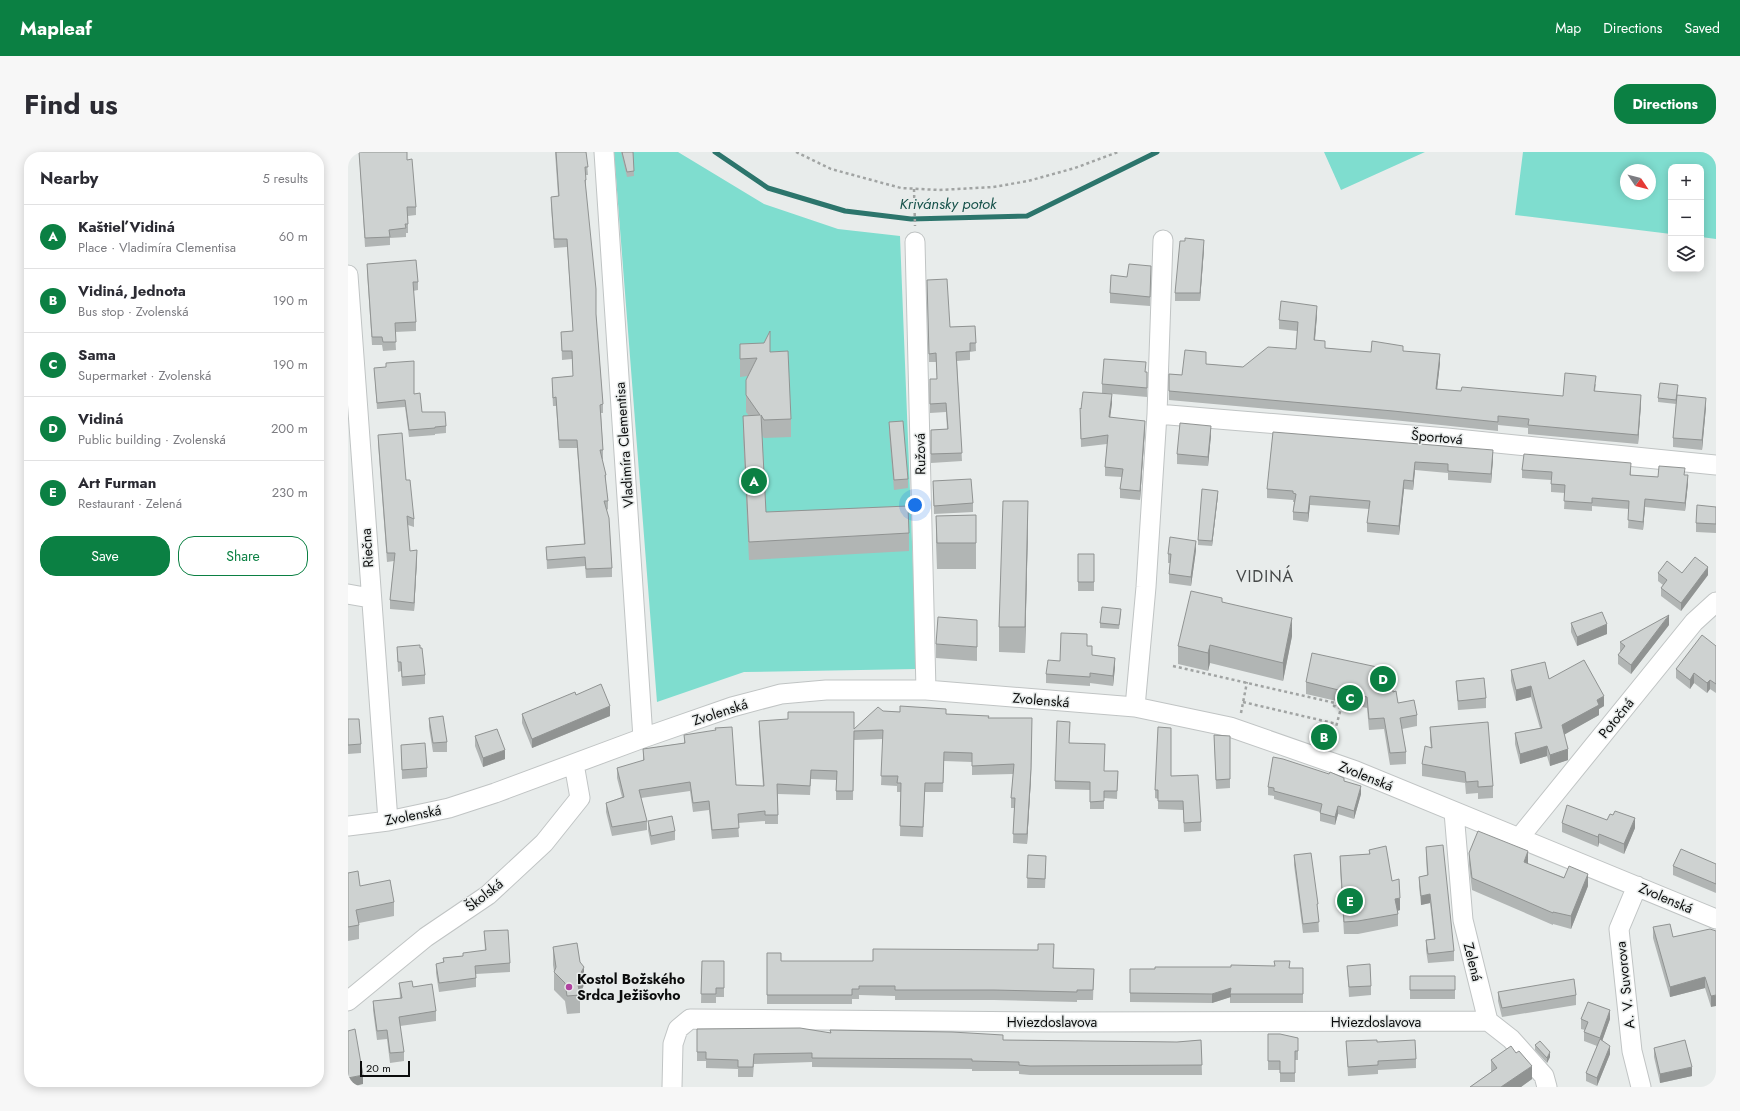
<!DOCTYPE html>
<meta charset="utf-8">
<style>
body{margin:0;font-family:Jost,sans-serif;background:#f7f7f7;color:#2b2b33}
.controls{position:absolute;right:12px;top:12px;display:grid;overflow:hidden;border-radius:8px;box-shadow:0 2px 10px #0003}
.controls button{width:36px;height:36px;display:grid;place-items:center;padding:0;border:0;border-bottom:1px solid #e1e1e2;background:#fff;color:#2b2b33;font:20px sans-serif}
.compass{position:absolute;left:1272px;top:12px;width:36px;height:36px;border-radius:50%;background:#fff;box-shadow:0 2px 10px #0003;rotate:125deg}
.scale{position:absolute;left:12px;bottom:10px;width:50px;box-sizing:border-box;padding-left:4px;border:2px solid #0b0c0c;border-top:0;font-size:11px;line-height:14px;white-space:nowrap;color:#0b0c0c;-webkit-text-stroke:3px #e8eceb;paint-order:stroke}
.you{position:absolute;left:567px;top:353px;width:14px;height:14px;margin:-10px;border:3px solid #fff;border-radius:50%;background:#1a73e8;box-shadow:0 0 0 6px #1a73e833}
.badge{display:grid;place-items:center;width:26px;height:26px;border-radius:50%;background:#0b8043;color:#fff;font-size:13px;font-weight:700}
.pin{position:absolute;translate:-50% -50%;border:2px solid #fff;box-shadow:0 1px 4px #0006}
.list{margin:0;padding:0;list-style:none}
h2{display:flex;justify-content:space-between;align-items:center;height:52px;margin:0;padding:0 16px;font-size:17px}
h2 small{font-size:13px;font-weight:400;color:#7c7c81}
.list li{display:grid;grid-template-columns:26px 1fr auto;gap:12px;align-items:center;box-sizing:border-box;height:64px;padding:0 16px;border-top:1px solid #e1e1e2}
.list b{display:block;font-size:15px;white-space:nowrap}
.list p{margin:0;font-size:13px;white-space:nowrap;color:#7c7c81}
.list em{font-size:13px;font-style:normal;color:#7c7c81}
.actions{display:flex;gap:8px;padding:12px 16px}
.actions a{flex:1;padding:9px 0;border:1px solid #0b8043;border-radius:16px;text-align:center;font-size:14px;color:#0b8043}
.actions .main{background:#0b8043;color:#fff}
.icon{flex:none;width:22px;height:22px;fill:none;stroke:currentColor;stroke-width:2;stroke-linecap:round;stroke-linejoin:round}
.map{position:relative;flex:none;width:1368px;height:935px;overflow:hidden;border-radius:16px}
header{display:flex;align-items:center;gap:24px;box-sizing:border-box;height:56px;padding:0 20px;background:#0b8043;color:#fff}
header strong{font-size:19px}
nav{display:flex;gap:22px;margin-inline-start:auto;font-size:14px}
.intro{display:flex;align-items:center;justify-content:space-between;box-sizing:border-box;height:96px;padding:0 24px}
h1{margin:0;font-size:28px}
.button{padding:10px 18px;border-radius:16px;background:#0b8043;color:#fff;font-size:14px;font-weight:700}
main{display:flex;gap:24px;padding:0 24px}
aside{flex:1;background:#fff;border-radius:16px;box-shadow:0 2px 10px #0003}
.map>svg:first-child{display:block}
.green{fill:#7fddcf;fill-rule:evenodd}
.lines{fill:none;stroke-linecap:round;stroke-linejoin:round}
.stream{stroke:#2c756c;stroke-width:5}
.minor-casing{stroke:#c0c4c4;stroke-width:21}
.path{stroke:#a1a4a3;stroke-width:2.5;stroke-dasharray:3 3;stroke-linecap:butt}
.minor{stroke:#fff;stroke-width:19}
.wall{fill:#b1b5b4}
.shaded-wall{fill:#909392}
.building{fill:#ced2d1;stroke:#909392}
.poi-dot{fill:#b042a0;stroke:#e8eceb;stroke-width:1.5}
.labels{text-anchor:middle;stroke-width:3;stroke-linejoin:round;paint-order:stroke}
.street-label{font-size:14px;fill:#0b0c0c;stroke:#e8eceb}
.poi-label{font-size:14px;font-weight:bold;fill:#0b0c0c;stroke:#e8eceb;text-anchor:start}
.water-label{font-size:15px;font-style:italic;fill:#17524b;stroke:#e8eceb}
.quarter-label{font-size:16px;letter-spacing:1px;fill:#464949;stroke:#e8eceb}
</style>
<header>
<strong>Mapleaf</strong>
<nav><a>Map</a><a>Directions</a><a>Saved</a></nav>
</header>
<div class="intro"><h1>Find us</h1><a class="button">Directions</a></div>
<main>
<aside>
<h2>Nearby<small>5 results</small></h2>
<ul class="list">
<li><span class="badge">A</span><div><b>Kaštieľ Vidiná</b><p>Place · Vladimíra Clementisa</p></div><em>60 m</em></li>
<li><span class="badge">B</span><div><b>Vidiná, Jednota</b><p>Bus stop · Zvolenská</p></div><em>190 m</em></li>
<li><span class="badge">C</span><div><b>Sama</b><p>Supermarket · Zvolenská</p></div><em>190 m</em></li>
<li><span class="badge">D</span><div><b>Vidiná</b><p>Public building · Zvolenská</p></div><em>200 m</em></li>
<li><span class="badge">E</span><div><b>Art Furman</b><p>Restaurant · Zelená</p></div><em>230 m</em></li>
</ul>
<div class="actions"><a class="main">Save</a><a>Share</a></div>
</aside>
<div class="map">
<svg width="1368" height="935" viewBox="0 0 1368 935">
<rect width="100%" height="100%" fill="#e8eceb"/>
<path class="green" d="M266,0H330L416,52L490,77L552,84L569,517L396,520L309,550Z
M976,0H1077L993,38Z
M1175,0H1368V87L1353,85V15H1323V82L1167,63ZM1278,18H1302V42H1278Z"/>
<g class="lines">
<path class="stream" d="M367,0L420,36L497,59L563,67L679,64L809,0"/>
<g class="minor-casing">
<path id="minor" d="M256,0L295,586
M567,90L578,538
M0,123L40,669
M809,262L1099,286L1368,313
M0,442L22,446
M787,555L798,435L809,262L815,88
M1106,660L1115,768L1140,869L1163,887L1196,924L1199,935
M0,674L40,669L101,656L147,641L295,586L384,555L433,542L478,538H578L787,555L882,575L1008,619L1368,767
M1171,686L1346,470L1368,450
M1289,734L1271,777L1284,899L1293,935
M0,849L78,785L140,743L196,691L232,646L226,612
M324,935L325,892L330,877L342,867L712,870L1140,869"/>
</g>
<path class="path" d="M448,0L483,17L553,36L591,38L645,35L680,29L727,16L770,0
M566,37L567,74
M825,514L987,551L986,554L993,556L984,590
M895,550L989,572
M893,561L899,530"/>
<use href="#minor" class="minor"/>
</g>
<path class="wall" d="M11,0H59V8L68,55V63L60,64V81H58V85L42,86V93L17,95Z
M207,0H238L240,23H238V37L255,252V261H253L255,298V307H254L258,323V332L260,349V357L259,358L264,416V425L238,426L237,414L199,417L198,395L236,392L229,296H211L208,254H205L204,235V226L225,224L224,207L214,208L213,180L225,179L219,95L206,96L203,54V45L210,44Z
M273,0H285L286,24L279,25Z
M856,97L852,149H827V141Z
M19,112L70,130V138L65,139L68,170V179L47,180L48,198L35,199L34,193H24L19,120Z
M803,123L802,154L762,151V141L779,125Z
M579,128L602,175L627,174L628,199L622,200V208L609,209L614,309L583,311V278L599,277L598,260L582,261V227H589L588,210H581Z
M969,163L967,188L977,196L1023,200L1055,199L1092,211L1089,237L1113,239L1215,244L1248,232L1247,239L1293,252L1290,292L1180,282V276L1150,273V279L1045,268L821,248V222L834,223L858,212L895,215L948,197L949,179L931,177V168Z
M392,192L422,200L443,267V285L416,286L414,283L418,360L561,381V399L401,408L395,282V264H401L398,260V228L400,224L392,225Z
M26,216L66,242L74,260L98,274V281L87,282V283L61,285L57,255L29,257Z
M798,220L799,229V245L754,241V232Z
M1330,238L1329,243L1358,255L1354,298L1325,295V286L1328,252L1310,250V246Z
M764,251L762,265L797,277L792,348L772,346V337L774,325L757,324V315L759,292L733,295L732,256Z
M541,270L560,327V336L546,338L541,280Z
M925,280L1145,307L1143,331L1100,328V321L1067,318L1065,338L1056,337L1051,383L1019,380V371L1021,357L962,353L960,370L945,368V360L946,350H945V348L919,346V337Z
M30,283L58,328L66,367V375L60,373L62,399L69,407L66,459L42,457V448L46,409L39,410L30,291Z
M863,283L860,314L829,312V302Z
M1174,318L1283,319V323L1310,325L1337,323L1340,331L1337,359L1297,355L1295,378L1280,376L1281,357L1244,354V359L1216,357L1217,341L1203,340V328L1174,326Z
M585,329L625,351V360L586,362Z
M870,343L864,394L850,393V388Z
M1368,355V381L1348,380V371Z
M628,363V417H589L588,390V364Z
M680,375L677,501L651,500V475Z
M848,398L843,434L821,431V422L822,411H820V402Z
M730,402H746V439H730Z
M1310,421H1334L1360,423L1333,459L1313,444V436L1315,433L1310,429Z
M874,450L944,484L935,529L862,511L860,519L830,512V494Z
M773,461L771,477L752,476V471Z
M1223,471L1259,482L1229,494L1223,480Z
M1321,473L1283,522L1270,512V503L1273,500L1272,499V490Z
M588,492L629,495V509L588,506Z
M1368,494V541L1362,537L1359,541L1346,531L1342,537L1328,526V517Z
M49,495L72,496L77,523V532L54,534L53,519L50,520Z
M744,503L767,515L765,534L742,531V534L698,531V522L712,509Z
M1163,518L1201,527L1256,554L1251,557V563L1216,582L1220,608L1202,614L1199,604L1172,612L1167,592V581L1192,576L1183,545L1168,549L1163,529Z
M1108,529L1138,546V556L1110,558Z
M958,530L1045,540L1050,551L1069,563V574L1054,577L1058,600V612L1042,613L1036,577L1021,578L1019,556L958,542Z
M228,543L262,564L184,596L174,571V562Z
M535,559L598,562L640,566L683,626L679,692L665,691L666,656H663V646L665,622L624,623V610L596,609L595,640H577L575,685L552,684L553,640H549V634L533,633L535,587L506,588L505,648H488V628L463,627L462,643L430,642V672H417V669L390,671L391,685L364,687L361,658L345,660L342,639L293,646L299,669V678L264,684L258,660V651L274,645L269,626V616L295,609V597L336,591V583L388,633L415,634L411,579V569L506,577Z
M81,566L99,590V600H85L81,575Z
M0,567L13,592V601L0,602Z
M1082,575L1145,634V646L1130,647V641L1118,642L1117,631L1074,624V612L1083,596L1082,587Z
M866,583L882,584V636L868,637Z
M127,584L157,607L135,615L127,594Z
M721,591L756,619H770L769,647L756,646V657H742V638L707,637V629Z
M53,593L79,616V625L54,627Z
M823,624L853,670V679L836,680L835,658L810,657V647L807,646V638Z
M996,629L1013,642L1006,667L990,662L987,673L972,669V660L926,647V644L920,643V635Z
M1259,668L1287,676L1276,702L1251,691L1250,695L1214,680V671Z
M300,669L327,679V688L303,693L300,678Z
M1078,695L1106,799V809L1080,811L1078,798V788L1086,787L1082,751L1073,753L1071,734V725L1079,723L1078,705Z
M1021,698L1044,729L1052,758L1050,759V774L1010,782H996L992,716V704L1021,702Z
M1121,701L1180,711V712L1240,734L1223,777L1205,772V773L1124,738L1121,713Z
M680,703L698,713L697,736H679Z
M946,703L970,761L971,780L955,781L946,713Z
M1368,712V741L1325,723V714Z
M0,721L12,734L46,750V764L11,771V787L0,789Z
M1305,775L1325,785L1368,779L1363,855L1357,836L1322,845L1305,786Z
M136,779L162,811V820L128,822V835L91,840L88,821V812L95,811V806L115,804L137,799Z
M205,795L232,810L236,833L232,841V861L219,862L217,849L206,838V819L205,813Z
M419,801L433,809H525L706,816L746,817L745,848H729V850L646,848H547V844L511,843V847H504V852H419Z
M354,809H376V845H368V851H353Z
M999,814L1023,834V843L1001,845Z
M955,816V851H882V845L864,851L782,850V817Z
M1062,824L1107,838V847H1062Z
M51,831L65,835L88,859V869L52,874L56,900V909L42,911L39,887L29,888L25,858V849L52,846Z
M1150,840L1228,843V853L1154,865L1150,849Z
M1233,867H1262L1254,889L1262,902L1249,934L1238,929V921L1249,894L1236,889V880L1237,878L1233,877Z
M349,877L482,881V878L655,888L829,890L853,888L854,923H682L671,922V919H624V917L464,915V910L406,912L405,925H390V917L358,916V909H349Z
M920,882L950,886V908H947V930H932V918H920Z
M998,889L1029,890L1068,907V916L1030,918V922L1000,924Z
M1187,893L1202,905L1199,911L1187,898Z
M1306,896L1344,924L1312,931L1306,905Z
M1168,901L1184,927L1173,935H1122L1143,920V908Z"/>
<path class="shaded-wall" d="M856,88V97L852,149V141Z
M969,154V163L966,197V188Z
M1092,202V211L1088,246V237Z
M764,242V251L761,274V265Z
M1293,243V252L1290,292V283Z
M1358,246V255L1354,298V288Z
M797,269V277L792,348V339Z
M863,274V283L860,314V305Z
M1145,298V307L1143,331V322Z
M1067,310V318L1065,338V329Z
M1340,323V331L1337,359V351Z
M1056,328V337L1051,383V374Z
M870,339V343L864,394V389Z
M962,344V353L960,370V361Z
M1297,347V355L1295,378V370Z
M680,349V375L677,501V475Z
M848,389V398L843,434V425Z
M69,398V407L66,459V451Z
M1360,415V423L1333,459V451Z
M1321,463V473L1283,522V513Z
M944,466V484L935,529V511Z
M1259,472V482L1229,494V485Z
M862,493V511L860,519V501Z
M767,506V515L765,534V524Z
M1346,521V531L1342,537V528Z
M1362,528V537L1359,541V531Z
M1183,534V545L1168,549V538Z
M1256,544V554L1251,557V563L1214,584V573L1249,548Z
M262,554V564L184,596V587Z
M684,566L683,626L679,692V682Z
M1199,594V604L1172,612V602Z
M1220,597V608L1202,614V603Z
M157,598V607L135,615V606Z
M1013,634V642L1006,667V659Z
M990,654V662L987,673V665Z
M1287,666V676L1276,702V692Z
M1251,682V691L1250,695V685Z
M1180,699V711L1176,723V710Z
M1240,722V734L1223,777V764Z
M1082,742V751L1073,753V744Z
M1052,746V758L1047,759V747Z
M236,815V833L231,843L229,828Z
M1357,825V836L1322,845V835Z
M883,836V845L864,851V842Z
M1368,843V854L1363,855V844Z
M1262,858V867L1252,895V886Z
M1262,894V902L1249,934V926Z
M1202,900V905L1199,911V906Z
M1184,914V927L1173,935H1153Z
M1344,915V924L1312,931V922Z
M15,923V932L3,935H0V926Z"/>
<path class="building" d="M11,0H59V8L64,7L68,55H59L60,72H57L58,76L41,78L42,85L17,86Z
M208,0H238L240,15H237L238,28H237L248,137V162L255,252L252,253L255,298H252L258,323H257L260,349H256L261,366L264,416L238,417L237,405L199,408L198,395L237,392L229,288H211L208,245L205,246L204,226L225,224L224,199H214L213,180L225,179L219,87H206L203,45L211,44Z
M274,0H285L286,19L279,20Z
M837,86L856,88L852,141H827L832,89H837Z
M68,108L70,130H65L68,170L47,171L48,190H35L34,185H24L19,112Z
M781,112L803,114L802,145L762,141L763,123L779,125Z
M599,127L602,175L627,174L628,191H622V199L608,200L614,301L583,302V278L600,277L598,251L582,252V227H589L588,201L581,202L579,128Z
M933,149L969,154L966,188L977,189V196L1023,200L1024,189L1055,194V199L1092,202L1088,237L1113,239L1114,235L1215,244L1217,221L1248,224L1246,239L1293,243L1290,283L1180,273L1181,267L1150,264V270L1045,259L821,239V222L834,223L837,198L858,200V212L895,215L920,195L948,197L950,170L931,168Z
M422,179V200L440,199L443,267L416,268L413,263L418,360L560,354L561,381L401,390L395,264L412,263L398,243V228L409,206L392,207V192L416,191Z
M756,207L798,210L797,220H799V236L754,232Z
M66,209V242L72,241L74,260H97L98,274L87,275V276L61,278L57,248L29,251L26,216L38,215V211Z
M1312,231L1330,233L1328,248L1310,246Z
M735,240L764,242L761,265L797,269L792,339L772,337L775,317L757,315L760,283L733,287L732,256L733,257Z
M1329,243L1358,246L1354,288L1325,286Z
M555,269L560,327L546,328L541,270Z
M832,271L863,274L860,305L829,302Z
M925,280L1145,298L1143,322L1100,319V312L1067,310L1065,329L1056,328L1051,374L1019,371L1022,349L962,344L960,361L945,360L948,342L945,341V339L919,337Z
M54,281L58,328H62L66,367L59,364L62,399L69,398L66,451L42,448L47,401H39L30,283Z
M1176,302L1283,311L1282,323L1310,325L1311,314L1337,316L1336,323H1340L1337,351L1297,347L1295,370L1280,368L1281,349L1244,346V351L1216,349L1217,333L1203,332L1204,320L1174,318Z
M623,327L625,351L586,354L585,329Z
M854,337L870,339L864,389L850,388Z
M655,349H680L677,475H651Z
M1349,353L1368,355V372L1348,371Z
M628,363V391H589L588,364Z
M822,385L848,389L843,425L821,422L823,402H820Z
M730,402H746V430H730Z
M1347,405L1360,415L1333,451L1313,436L1319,428L1310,421L1319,409L1334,421Z
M843,439L874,446V450L944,466L935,511L862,493L860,501L830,494Z
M754,455L773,457L771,473L752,471Z
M1254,460L1259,472L1229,485L1223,471Z
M1321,463L1283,513L1270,503L1277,494L1272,490Z
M590,465L629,468V495L588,492Z
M713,481L739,482V494H744V503L767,506L765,524L742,521V525L698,522L700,508L712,509Z
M1354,483L1368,494V532L1362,528L1359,531L1346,521L1342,528L1328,517Z
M72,493V496H74L77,523L54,525L53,510H50L49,495Z
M964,501L1043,518L1045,540L1048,539L1050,551L1066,548L1069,563L1052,566L1058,600L1042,601L1036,566L1021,567L1019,545L958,530Z
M1236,508L1256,544L1249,548L1251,553L1214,573L1220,597L1202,603L1199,594L1172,602L1167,581L1194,576L1183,534L1168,538L1163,518L1197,510L1201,527Z
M1136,526L1138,546L1110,549L1108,529Z
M253,532L262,554L184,587L174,562L227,540L228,543Z
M552,554L598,557V562L641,564L640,566H684L683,617L679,682H665L667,646H663L666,612L624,614V601L596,600L595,631H577L575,675L552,674L553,631H549L550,624H533L535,578L506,579L505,639H488L489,619L463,618L462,634L429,632L430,663H417V659L390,662L391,676L364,678L361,649L345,651L342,630L291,638L299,669L264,675L258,651L276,645L269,616L296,608L295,597L337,591L336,583L368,578L367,576L384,575L388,633L416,634L411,569L440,567V560H506V577L530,555L535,559L552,560Z
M95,564L99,590L85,591L81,566Z
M0,567H11L13,592L0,593Z
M709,569L722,570L721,591L757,592L756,619H770L769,639H756V649L742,650V630L707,629Z
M1140,570L1145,634L1130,635V629L1118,630L1117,620L1074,612L1077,594L1084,596L1082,575Z
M810,575L823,576V624L850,623L853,670L836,671L835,649H810V638H807Z
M149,577L157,598L135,606L127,584Z
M866,583L882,584V627L868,628Z
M77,591L79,616L54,618L53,593Z
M925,605L935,607L981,622L982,620L996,626V629L1013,634L1006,659L990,654L987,665L972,661L974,652L926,639V636L920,635Z
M1219,653L1259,668L1262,662L1265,663L1267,659L1287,666L1276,692L1251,682L1250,685L1214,671Z
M324,664L327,679L303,684L300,669Z
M1130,679L1180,699L1176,710L1216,726L1221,714L1240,722L1223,764L1205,760V761L1124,726L1121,701Z
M1095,693L1106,799L1080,802L1078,788L1087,787L1082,742L1073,744L1071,725L1080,723L1078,695Z
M1038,694L1044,729L1051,727L1052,746L1047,747L1050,762L1010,769L996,770L992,704L1022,702L1021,698Z
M1333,697L1368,712V732L1325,714Z
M963,701L970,752H969L971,770L955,772L946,703Z
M680,703L698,704L697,727L679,726Z
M10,719L12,734L42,728L46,750L8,758L11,773L0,775V721Z
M1322,772L1325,785L1362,777L1368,779V843L1363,844L1357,825L1322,835L1305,775Z
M160,778L162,811L127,814L128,826L91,831L88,812L96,810L95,806L115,804V801L138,798L136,779Z
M229,791L232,810L236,815L229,828L232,843L219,844L217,831L206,820L208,815L205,795Z
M690,792H706L705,816L746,817L745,838H729V840L646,838H547V834H511V837H504V843H419V801H433V809H525V797L690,798Z
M354,809H376V836H368V842H353Z
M926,809H942L941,816H955V842H882L883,836L864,842L782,841V817H807V815H883V813L927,814Z
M1022,812L1023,834L1001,835L999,814Z
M1062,824H1107V838H1062Z
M1226,827L1228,843L1154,856L1150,840Z
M64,829L65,835L84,832L88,859L51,865L56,900L42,901L39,878L29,879L25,849L54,846L51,831Z
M1240,850L1262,858L1252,886L1236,880L1240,870L1233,867Z
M452,876L483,881L482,878L604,880L655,883V888L829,890L853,888L854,913L682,914L671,913V910L624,909V907L464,906V901L406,902L405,915H390V908L358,907V900H349V877Z
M7,877L15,923L0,926V879Z
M920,882H932L950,886V899H947V921H932V909H920Z
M1252,887L1262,894L1249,926L1238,921Z
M1029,888V890L1067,888L1068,907L1030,909V913L1000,915L998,889Z
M1337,888L1344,915L1312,922L1306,896Z
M1192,889L1202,900L1199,906L1187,893Z
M1163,894L1168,901L1171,899L1184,914L1153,935H1122L1149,916L1143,908Z"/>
<circle class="poi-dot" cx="221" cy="835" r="4"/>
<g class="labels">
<g class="street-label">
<text transform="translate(1089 285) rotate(5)" y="5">Športová</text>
<text transform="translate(276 293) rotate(-94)" y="5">Vladimíra Clementisa</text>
<text transform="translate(572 302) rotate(-91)" y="5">Ružová</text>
<text transform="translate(19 396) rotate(-94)" y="5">Riečna</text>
<text transform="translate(693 548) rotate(5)" y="5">Zvolenská</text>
<text transform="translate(372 560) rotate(-18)" y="5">Zvolenská</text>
<text transform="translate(1268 566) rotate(-51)" y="5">Potočná</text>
<text transform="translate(1018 624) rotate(22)" y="5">Zvolenská</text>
<text transform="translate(65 663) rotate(-11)" y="5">Zvolenská</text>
<text transform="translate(136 743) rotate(-38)" y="5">Školská</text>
<text transform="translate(1318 746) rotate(23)" y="5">Zvolenská</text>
<text transform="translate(1125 810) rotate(76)" y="5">Zelená</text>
<text transform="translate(1277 833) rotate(-96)" y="5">A. V. Suvorova</text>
<text x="704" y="875">Hviezdoslavova</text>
<text x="1028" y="875">Hviezdoslavova</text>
</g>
<g class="poi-label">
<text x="229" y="832">Kostol Božského<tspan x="229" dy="16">Srdca Ježišovho</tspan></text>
</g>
<g class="water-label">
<text x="600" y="57">Krivánsky potok</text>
</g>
<g class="quarter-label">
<text x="917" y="430">VIDINÁ</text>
</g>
</g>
</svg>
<div class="controls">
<button>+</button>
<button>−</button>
<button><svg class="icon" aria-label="layers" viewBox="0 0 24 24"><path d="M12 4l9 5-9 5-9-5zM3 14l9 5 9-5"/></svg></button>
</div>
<svg class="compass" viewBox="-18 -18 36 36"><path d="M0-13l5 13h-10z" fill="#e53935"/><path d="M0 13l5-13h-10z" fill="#7c7c81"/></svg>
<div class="scale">20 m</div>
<div class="you"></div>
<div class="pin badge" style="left:406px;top:329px">A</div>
<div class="pin badge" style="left:976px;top:585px">B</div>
<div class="pin badge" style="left:1002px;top:546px">C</div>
<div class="pin badge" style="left:1035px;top:527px">D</div>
<div class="pin badge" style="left:1002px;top:749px">E</div>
</div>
</main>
